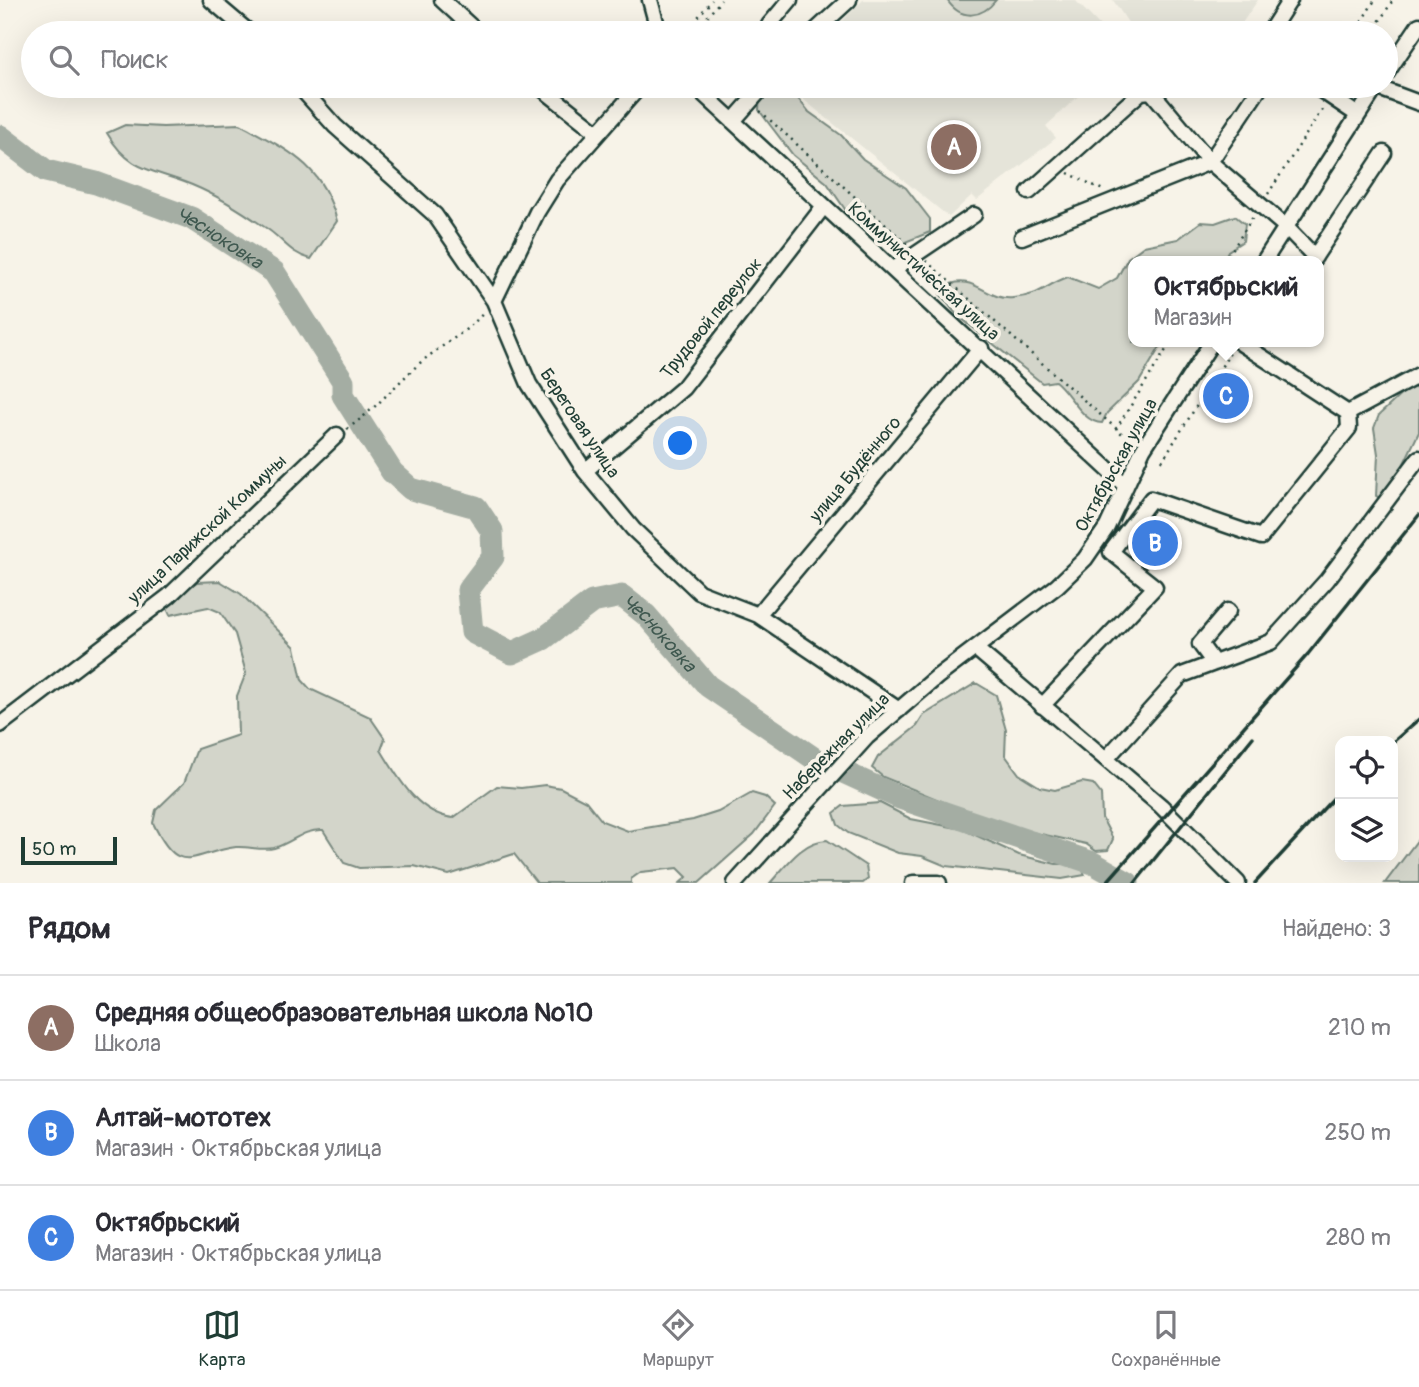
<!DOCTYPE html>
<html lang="ru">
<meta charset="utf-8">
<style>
body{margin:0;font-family:Pangolin,sans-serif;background:#f7f7f7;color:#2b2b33}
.controls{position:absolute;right:21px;bottom:21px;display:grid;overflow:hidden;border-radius:14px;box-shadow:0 7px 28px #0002}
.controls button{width:63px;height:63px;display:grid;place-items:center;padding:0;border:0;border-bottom:2px solid #e1e1e2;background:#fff;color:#2b2b33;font:35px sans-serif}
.scale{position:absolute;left:21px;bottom:18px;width:96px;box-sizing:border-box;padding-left:7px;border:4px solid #1f3d34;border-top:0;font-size:19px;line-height:24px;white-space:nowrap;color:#1f3d34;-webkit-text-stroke:5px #f7f3e8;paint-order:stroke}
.you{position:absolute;left:681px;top:444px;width:24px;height:24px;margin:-18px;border:5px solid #fff;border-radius:50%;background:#1a73e8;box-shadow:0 0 0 10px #1a73e833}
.badge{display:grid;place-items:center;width:46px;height:46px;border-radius:50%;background:#1f3d34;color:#fff;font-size:23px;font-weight:700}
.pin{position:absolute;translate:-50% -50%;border:4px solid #fff;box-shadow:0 2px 7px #0006}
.popup{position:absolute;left:1128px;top:256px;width:196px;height:91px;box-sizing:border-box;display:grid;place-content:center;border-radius:14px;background:#fff;filter:drop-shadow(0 2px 5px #0005);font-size:23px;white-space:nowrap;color:#7c7c81}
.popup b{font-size:26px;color:#2b2b33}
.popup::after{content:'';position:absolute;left:50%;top:100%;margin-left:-14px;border:14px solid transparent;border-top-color:#fff}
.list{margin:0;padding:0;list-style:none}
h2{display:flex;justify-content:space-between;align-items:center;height:91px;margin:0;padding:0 28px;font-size:30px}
h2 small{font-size:23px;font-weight:400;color:#7c7c81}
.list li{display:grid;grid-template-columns:46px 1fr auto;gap:21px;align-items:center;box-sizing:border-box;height:105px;padding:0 28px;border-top:2px solid #e1e1e2}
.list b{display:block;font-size:26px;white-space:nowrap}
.list p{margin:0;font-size:23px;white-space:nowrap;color:#7c7c81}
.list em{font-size:23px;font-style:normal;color:#7c7c81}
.icon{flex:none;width:38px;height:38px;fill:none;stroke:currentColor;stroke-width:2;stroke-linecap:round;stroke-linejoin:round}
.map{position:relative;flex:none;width:1419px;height:883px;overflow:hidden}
.search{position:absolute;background:#fff;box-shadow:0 7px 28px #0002;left:21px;right:21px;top:21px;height:77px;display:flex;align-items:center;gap:18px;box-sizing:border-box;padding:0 24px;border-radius:38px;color:#7c7c81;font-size:26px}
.sheet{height:406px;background:#fff}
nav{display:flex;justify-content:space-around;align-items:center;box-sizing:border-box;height:98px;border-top:2px solid #e1e1e2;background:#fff;font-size:19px;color:#7c7c81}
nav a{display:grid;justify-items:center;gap:4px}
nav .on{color:#1f3d34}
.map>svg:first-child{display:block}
.built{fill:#e5e4d9}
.green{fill:#d3d5ca;stroke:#79897f;stroke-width:2}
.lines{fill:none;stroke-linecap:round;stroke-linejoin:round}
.river{stroke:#a4ada3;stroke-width:23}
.minor-casing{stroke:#1f3d34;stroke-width:19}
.path{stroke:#1f3d34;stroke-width:2.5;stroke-dasharray:2 5;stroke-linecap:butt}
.minor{stroke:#f7f3e8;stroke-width:14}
.rail{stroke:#1f3d34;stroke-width:3.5}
.labels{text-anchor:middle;stroke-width:7;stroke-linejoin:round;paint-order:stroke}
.street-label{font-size:18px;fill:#1f3d34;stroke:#f7f3e8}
.water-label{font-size:19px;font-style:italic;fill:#405950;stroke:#f7f3e8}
</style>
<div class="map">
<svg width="1419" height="883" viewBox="0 0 1419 883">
<rect width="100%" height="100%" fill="#f7f3e8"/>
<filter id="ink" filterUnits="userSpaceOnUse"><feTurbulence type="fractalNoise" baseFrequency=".0143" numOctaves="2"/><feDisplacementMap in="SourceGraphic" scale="14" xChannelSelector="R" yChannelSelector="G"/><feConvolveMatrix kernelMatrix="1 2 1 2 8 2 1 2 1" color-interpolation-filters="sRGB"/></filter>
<g filter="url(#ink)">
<path class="built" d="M863,0H1075L1107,33H831Z
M1113,0H1258L1235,33H1135Z
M793,86H1089L1046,126L1056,138L977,200L972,195L949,217L793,91Z"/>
<path class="green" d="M947,0H996C982,18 961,21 947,0Z
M771,86H788L809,112L841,135L863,159L906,188L930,219V232L898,245L887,240L873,225L851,218L827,183L793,155L767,121L759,110L760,96Z
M240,124C289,151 322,164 337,221L311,259C288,253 283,238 263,226C242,211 216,195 192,185C154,169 130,173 107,133L125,125L163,127Z
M1235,216L1245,224L1243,241L1228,251L1223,261H1133V342H1163L1139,382L1107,413L1102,423C1082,423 1070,392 1055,381L1042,383L1037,379L956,314L940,294L941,288C976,270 984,301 1013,298C1040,296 1045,285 1068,277L1098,289L1117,278L1128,258L1144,246L1178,239L1201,222L1215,223Z
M1419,387V432L1386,501L1376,496L1378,454L1374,428L1379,415L1408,388Z
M220,581L241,594L295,647L302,680L310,689L370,717L385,739L381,750C399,779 417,813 453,818L497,786L521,788L545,785L561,788L586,801L602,821L628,831L693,820L718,812L752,793L765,797L775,806L754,834L699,883H680L687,877L678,868L641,872L631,879V883H537L514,854L449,875L414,866L359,868L344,863L323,830C303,829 292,843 274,848C262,851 248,846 236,847C191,853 180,879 153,823L156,810L184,783L197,749L238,735L237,696L246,673L235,634L220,612L208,607L170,615L165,604L197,582Z
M976,683L996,695L1006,730L1005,755L1019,774L1040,787L1055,790L1082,782L1093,784L1101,794L1102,818L1113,839L1108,850L1096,851L1086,844L1000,825L883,777L872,768L878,757L917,726L924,715Z
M880,803L911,819L962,829L1019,855L1056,864H1080L1085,875L1062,879L946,866L922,856L898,853L848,833L838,825L834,813L843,806Z
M1419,838V883H1385Z
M827,840L866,866L868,879L863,883H770C786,866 802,841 827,840Z"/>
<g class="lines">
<path class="river" id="s1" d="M0,136L46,171L96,183L191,218L274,272L343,381V395L392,472L411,489L476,507L492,531L493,557L468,590L472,632L512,653L543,639L592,602L622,596L646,615L708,686L815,759L900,798L1093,863L1128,883"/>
<g class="minor-casing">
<path id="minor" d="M211,0L250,33
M442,0L478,33
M650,0L659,33
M778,33L769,25L790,0
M813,33L849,0
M1269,33L1290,0
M1386,74L1419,25
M299,86L335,126L435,215L494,301L529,384L585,471L633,529L699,592L758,615L899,710
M539,86L597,132
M695,86L1126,486
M1261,86L1210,162L1286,227L1315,257
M1315,86L1358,115
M1376,87L1419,103
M733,121L764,86
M1022,237L1210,162L1151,91L1141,92L1029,192
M1264,261L1377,86
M1312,261L1384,153
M894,269L974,215
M494,301L537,212L557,180L640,86
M1239,342L1348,413L1419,375
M585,471L683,388L824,206
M758,615L981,348
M975,648L1161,806L1238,883
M1214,663L1200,644L1228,611
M1042,706L1155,587L1111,552L1151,499L1261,537L1349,428L1348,413
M0,725L169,596L337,435
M1106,759L1182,675L1271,642L1327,580L1419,458
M735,883L867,737L937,677L1057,586L1085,559L1107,527L1143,449L1212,342
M913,883H939"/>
</g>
<path class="path" d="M1361,21L1375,29
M685,33L712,0
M694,33L721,0
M1354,33L1375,0
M1372,33L1393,0
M760,111L908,245
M1068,173L1103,190
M1268,194L1323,108
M926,261L1128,439
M1225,261L1253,217
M347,429C377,408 394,386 420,363C441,345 467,333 485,311
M1116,429L1171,342
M1162,461L1230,353"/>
<use href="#minor" class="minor"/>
<path class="rail" d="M1393,742L1419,719
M1106,883L1308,654L1419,515
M1135,883L1253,737
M1255,883L1340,791"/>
</g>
</g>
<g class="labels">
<g class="street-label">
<text transform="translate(924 271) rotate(42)" y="6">Коммунистическая улица</text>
<text transform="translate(711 318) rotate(-51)" y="6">Трудовой переулок</text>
<text transform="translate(580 423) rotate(56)" y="6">Береговая улица</text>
<text transform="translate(1116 465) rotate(-61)" y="6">Октябрьская улица</text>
<text transform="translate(855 469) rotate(-50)" y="6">улица Будённого</text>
<text transform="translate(207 529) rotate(-43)" y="6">улица Парижской Коммуны</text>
<text transform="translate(836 746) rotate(-45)" y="6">Набережная улица</text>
</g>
<g class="water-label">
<text dy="7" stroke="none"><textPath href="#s1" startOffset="245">Чесноковка</textPath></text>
<text dy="7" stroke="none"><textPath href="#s1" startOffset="999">Чесноковка</textPath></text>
</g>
</g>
</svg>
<div class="controls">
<button><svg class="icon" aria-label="locate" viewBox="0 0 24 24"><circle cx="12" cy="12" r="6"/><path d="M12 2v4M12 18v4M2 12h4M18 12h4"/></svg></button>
<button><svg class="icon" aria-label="layers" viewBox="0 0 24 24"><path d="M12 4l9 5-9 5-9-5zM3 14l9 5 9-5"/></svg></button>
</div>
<div class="scale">50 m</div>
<div class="you"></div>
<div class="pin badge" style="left:954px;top:147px;background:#8d6e63">A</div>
<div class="pin badge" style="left:1155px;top:543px;background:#3f7fe0">B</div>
<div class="pin badge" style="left:1226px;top:396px;background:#3f7fe0">C</div>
<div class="popup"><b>Октябрьский</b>Магазин</div>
<div class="search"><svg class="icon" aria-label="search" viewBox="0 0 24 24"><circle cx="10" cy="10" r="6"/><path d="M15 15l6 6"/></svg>Поиск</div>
</div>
<section class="sheet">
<h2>Рядом<small>Найдено: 3</small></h2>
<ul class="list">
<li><span class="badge" style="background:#8d6e63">A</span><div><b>Средняя общеобразовательная школа №10</b><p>Школа</p></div><em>210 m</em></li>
<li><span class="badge" style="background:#3f7fe0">B</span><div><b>Алтай-мототех</b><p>Магазин · Октябрьская улица</p></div><em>250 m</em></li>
<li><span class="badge" style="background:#3f7fe0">C</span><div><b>Октябрьский</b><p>Магазин · Октябрьская улица</p></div><em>280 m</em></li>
</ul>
</section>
<nav>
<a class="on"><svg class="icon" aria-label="map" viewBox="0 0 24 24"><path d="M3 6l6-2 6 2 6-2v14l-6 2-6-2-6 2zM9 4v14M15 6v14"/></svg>Карта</a>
<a><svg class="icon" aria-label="directions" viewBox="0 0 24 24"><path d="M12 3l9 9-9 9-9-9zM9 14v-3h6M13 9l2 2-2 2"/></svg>Маршрут</a>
<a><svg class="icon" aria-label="saved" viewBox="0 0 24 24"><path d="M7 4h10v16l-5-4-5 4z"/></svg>Сохранённые</a>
</nav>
